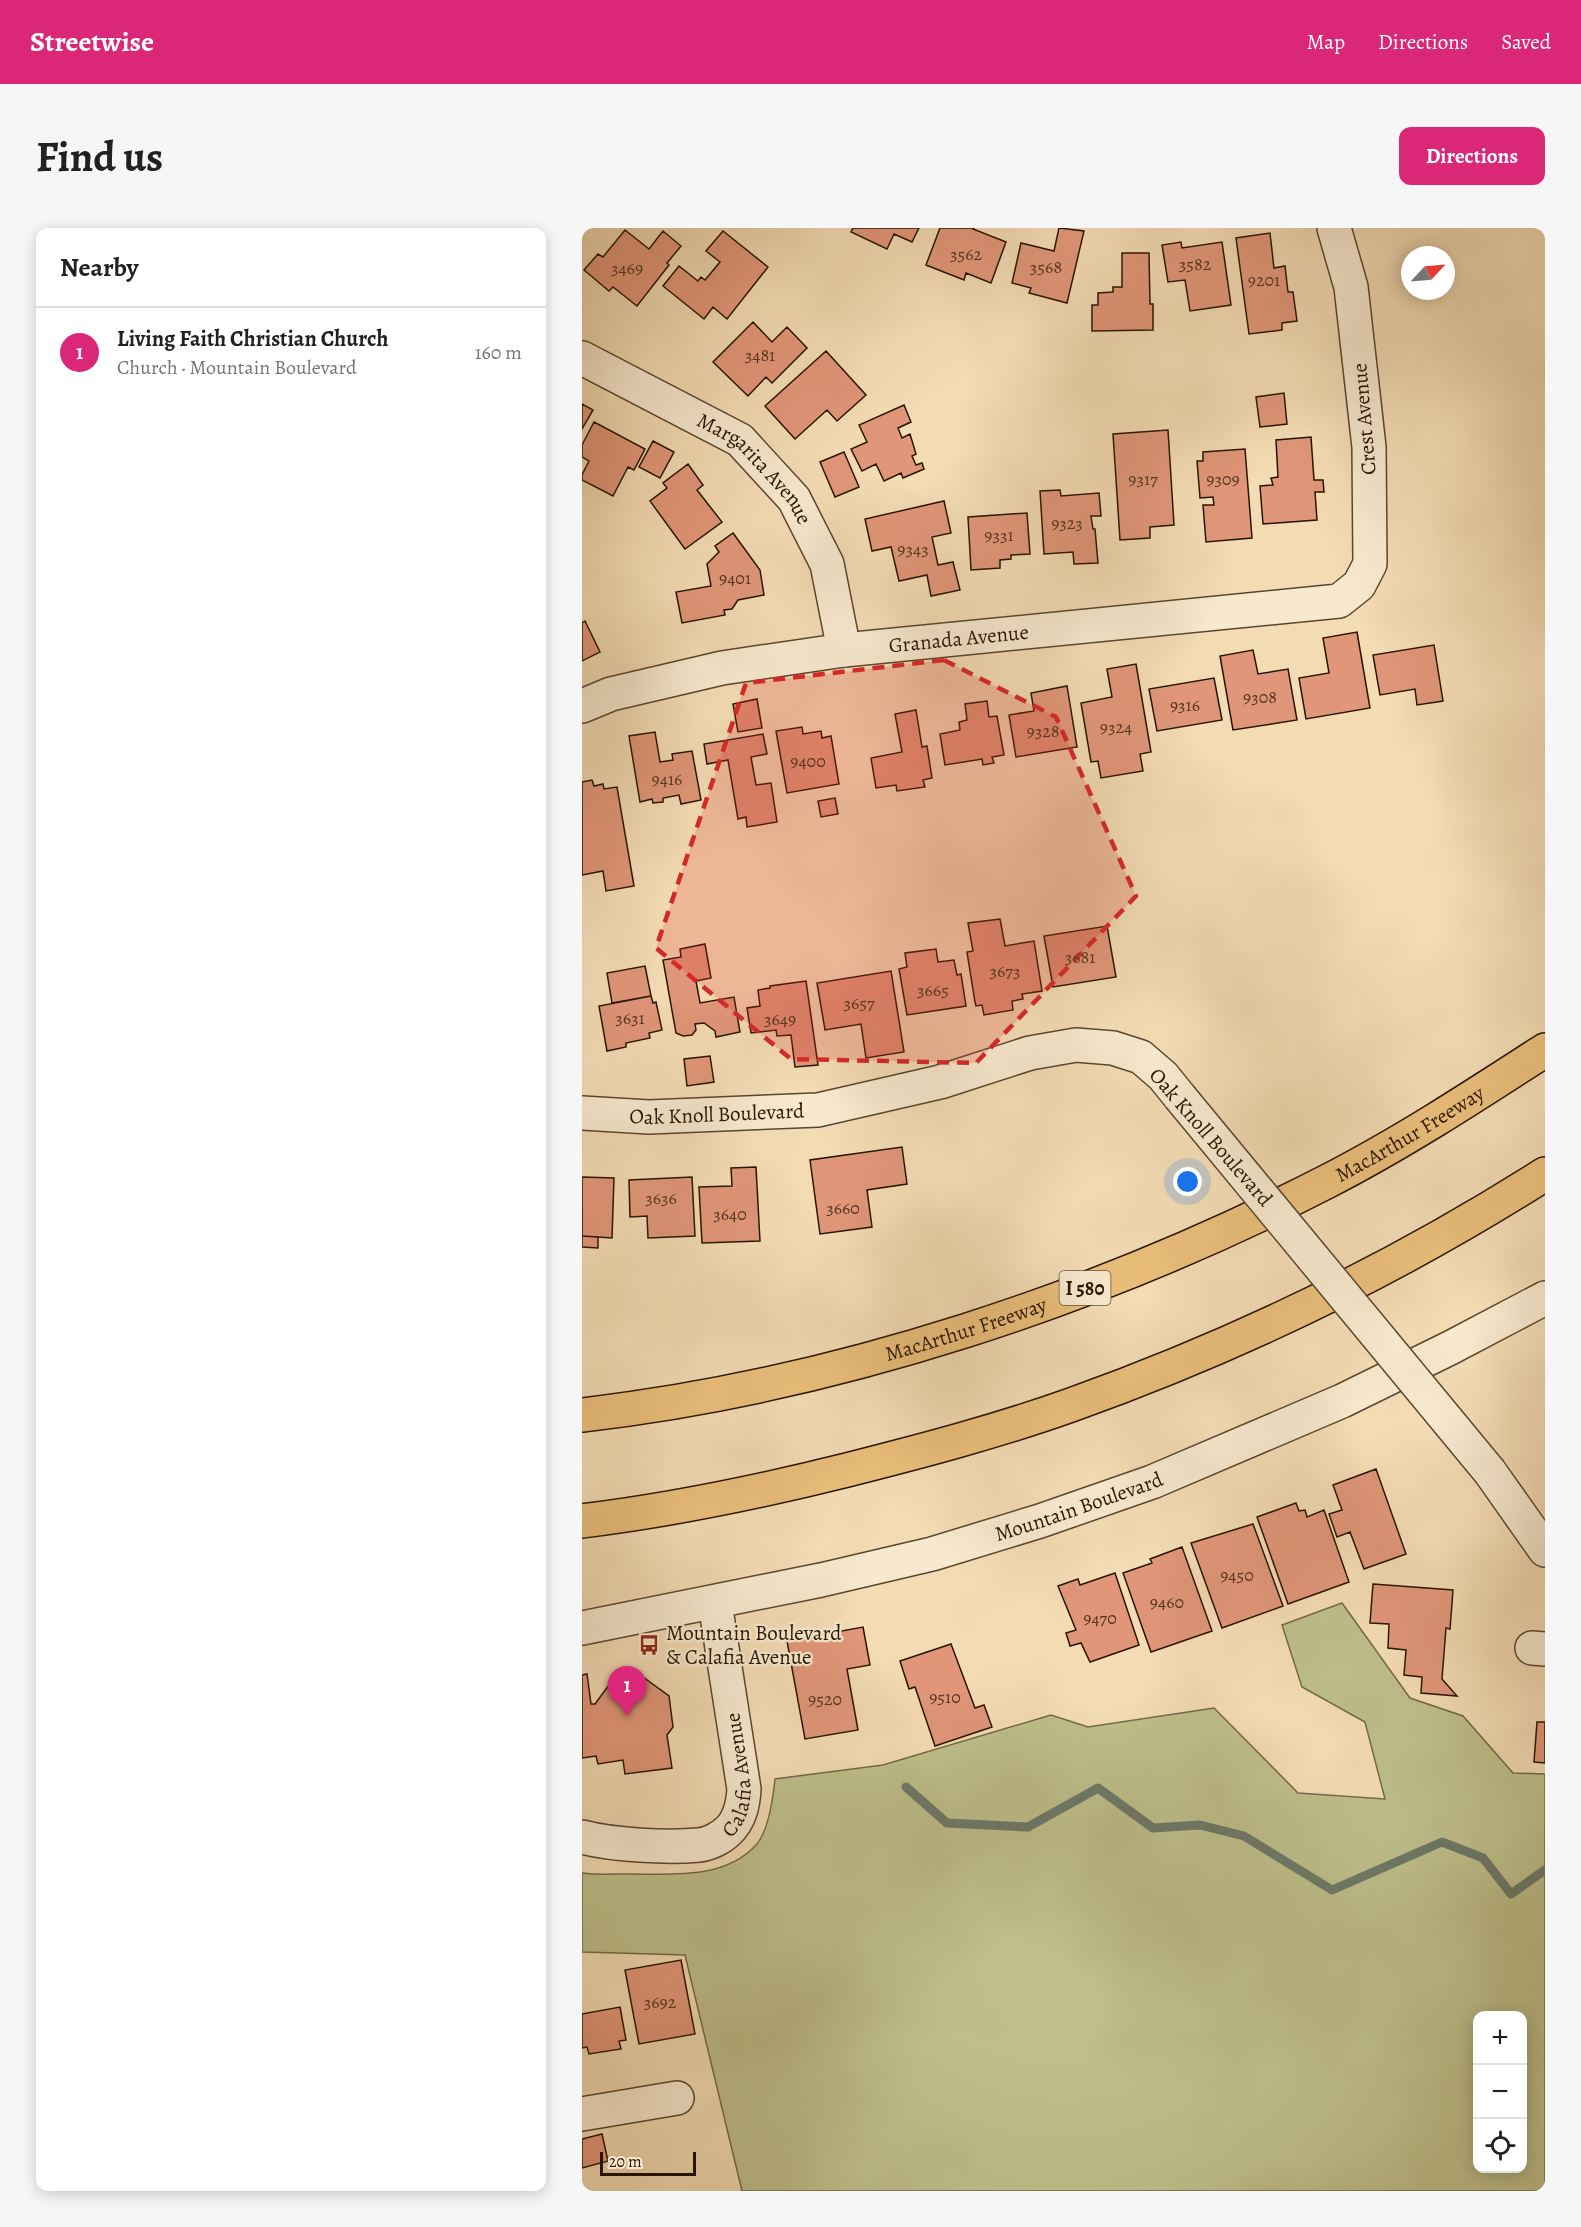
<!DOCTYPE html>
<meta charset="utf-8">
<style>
body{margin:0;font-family:Alegreya,serif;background:#f6f6f6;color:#202124}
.controls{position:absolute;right:18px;bottom:18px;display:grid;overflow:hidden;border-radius:12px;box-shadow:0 3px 15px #0003}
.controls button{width:54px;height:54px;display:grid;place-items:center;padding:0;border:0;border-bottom:2px solid #e0e0e0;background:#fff;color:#202124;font:30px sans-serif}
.compass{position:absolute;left:819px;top:18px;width:54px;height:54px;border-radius:50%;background:#fff;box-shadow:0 3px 15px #0003;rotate:64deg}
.scale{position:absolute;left:18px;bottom:15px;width:96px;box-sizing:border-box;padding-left:6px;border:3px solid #271502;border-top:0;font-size:16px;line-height:21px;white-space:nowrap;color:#271502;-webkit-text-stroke:4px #f7e8ce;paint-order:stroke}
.you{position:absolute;left:606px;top:954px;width:21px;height:21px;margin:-15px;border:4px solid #fff;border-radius:50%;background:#1a73e8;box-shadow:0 0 0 9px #1a73e833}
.badge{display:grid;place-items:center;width:39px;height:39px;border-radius:50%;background:#db2777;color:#fff;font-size:20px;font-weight:700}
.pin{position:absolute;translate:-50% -50px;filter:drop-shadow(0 2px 3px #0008)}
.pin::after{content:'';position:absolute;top:32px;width:21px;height:18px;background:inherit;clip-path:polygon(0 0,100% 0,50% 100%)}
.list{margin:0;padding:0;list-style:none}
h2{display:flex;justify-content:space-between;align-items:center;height:78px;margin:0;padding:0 24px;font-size:26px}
h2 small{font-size:20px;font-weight:400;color:#757577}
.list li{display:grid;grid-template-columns:39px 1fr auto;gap:18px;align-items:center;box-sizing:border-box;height:90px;padding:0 24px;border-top:2px solid #e0e0e0}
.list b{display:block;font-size:22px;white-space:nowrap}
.list p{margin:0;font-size:20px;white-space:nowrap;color:#757577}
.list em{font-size:20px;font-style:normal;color:#757577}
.icon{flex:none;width:33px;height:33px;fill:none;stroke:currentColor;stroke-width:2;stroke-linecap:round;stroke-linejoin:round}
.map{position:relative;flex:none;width:963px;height:1963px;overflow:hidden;border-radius:12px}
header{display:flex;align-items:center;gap:36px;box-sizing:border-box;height:84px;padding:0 30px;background:#db2777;color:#fff}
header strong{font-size:28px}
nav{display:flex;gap:33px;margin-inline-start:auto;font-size:21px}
.intro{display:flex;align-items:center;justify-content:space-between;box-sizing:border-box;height:144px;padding:0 36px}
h1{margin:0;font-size:42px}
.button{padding:15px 27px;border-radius:12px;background:#db2777;color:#fff;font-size:21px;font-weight:700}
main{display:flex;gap:36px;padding:0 36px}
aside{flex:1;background:#fff;border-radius:12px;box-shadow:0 3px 15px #0003}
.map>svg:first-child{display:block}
.green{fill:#bebf8b;stroke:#726a46;stroke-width:1.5;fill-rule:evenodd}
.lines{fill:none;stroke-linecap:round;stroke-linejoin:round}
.stream{stroke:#6d7969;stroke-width:9}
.building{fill:#e19679;stroke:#271502;stroke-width:1.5}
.minor-casing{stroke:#5a462e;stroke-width:36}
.highway-casing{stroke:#271502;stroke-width:36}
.minor{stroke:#f7e8ce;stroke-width:33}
.highway{stroke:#eabe7a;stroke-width:33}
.minor-bridge-casing{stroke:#5a462e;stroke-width:36;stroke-linecap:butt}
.minor-bridge{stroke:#f7e8ce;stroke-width:33}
.marked{fill:#d62828;fill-opacity:0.2;stroke:#d62828;stroke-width:4.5;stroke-dasharray:12 8;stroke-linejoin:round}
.labels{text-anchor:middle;stroke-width:4.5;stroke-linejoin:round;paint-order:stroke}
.number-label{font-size:18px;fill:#563520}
.shield{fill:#f7e8ce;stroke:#65543f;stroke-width:1.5}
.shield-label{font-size:20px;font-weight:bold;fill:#271502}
.street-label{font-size:21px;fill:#271502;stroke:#f7e8ce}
.poi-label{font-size:21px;fill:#271502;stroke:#f7e8ce;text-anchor:start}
</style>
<header>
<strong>Streetwise</strong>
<nav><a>Map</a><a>Directions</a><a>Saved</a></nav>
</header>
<div class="intro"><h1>Find us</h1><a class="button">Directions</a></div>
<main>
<aside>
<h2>Nearby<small></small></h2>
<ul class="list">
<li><span class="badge">1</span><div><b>Living Faith Christian Church</b><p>Church · Mountain Boulevard</p></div><em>160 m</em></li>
</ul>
</aside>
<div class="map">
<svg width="963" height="1963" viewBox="0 0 963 1963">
<rect width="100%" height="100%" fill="#f3dbb4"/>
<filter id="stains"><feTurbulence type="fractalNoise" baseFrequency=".00333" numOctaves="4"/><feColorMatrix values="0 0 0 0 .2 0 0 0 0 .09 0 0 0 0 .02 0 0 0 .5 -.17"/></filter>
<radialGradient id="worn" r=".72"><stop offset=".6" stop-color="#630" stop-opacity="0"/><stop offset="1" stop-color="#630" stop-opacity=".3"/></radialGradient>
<path class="green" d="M760,1375L828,1470L881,1488L931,1545L963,1546V1963H160L103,1727L0,1724V1645C15,1647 31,1646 46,1646C89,1646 142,1652 174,1617C187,1603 191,1570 193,1551L301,1537L469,1487L506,1499L632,1480L716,1565L803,1571L783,1494L720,1459L700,1397ZM896,1788H940V1940H896Z"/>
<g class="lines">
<path class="stream" d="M324,1559L365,1595L446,1599L516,1560L571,1600L618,1597L662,1608L750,1662L860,1614L901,1630L929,1666L963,1642"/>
</g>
<path class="building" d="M271,0H337L330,14L312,6L305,21L269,4Z
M358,0H392L391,1L424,14L409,55L384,45L382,52L344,37Z
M477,0L502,3L485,75L447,65L449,60L430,55L439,15L472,23Z
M43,2L67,21L81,3L99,18L85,35L87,37L55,78L31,59L27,63L2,42L16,26L21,29Z
M141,3L186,39L145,91L131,79L122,91L81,58L97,38L116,53L119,49L123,52L138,34L124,23Z
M688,5L692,40L703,38L706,64H711L715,93L700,95V102L667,106L654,10Z
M599,14L600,20L640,14L649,77L608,83L603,52L586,54L580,17Z
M540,25H567L568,76H571V102L510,103V77H516V65L531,64V59H540Z
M171,94L190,114L205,99L225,120L190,155L184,149L166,168L131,134Z
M244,123L284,167L255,193L245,182L213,211L183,178Z
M702,165L705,196L678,199L674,169Z
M0,176L11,182L0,201Z
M322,177L329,194L316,200L320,210L328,206L334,226L330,228L334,237L340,235L342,241L321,250L319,245L302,253L294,236L280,243L269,221L285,214L277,197Z
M12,194L63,221L52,242L46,239L31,268L0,252V247L7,233L0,229V217Z
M586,202L592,297L568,299V310L538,312L531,206Z
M729,209L732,252H741L742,264H733L735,292L681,296L678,258L691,257L689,250L696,249L694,212Z
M71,213L92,224L78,250L57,239Z
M663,221L670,310L624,314L621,277H632L631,269L618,270L615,233H621V224Z
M262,224L277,259L253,269L238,234Z
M106,236L121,257L115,262L140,294L103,321L68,273L85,260L81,255Z
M478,262L479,268L517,265L519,288H509L511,301H513L516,335L492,336L491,324L462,326L458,263Z
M362,273L369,305L350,309L356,337L371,334L378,362L349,368L345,347L317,353L309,319L290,323L283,291Z
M445,285L448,326L429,327V331L418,332V340L389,342L386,289Z
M151,305L178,342L182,367L156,372L150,381L142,382L143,387L100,395L94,364L129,358L125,336L137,324L133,318Z
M3,393L18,424L0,433V395Z
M775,404L788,480L724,491L717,450L747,445L741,410Z
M852,417L861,473L835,477L833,461L798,467L791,427Z
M671,422L676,446L706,441L715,492L651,502L638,428Z
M554,436L569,524L558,526L561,543L519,550L516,533L509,534L499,475L530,469L525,441Z
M632,450L640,492L575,503L567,461Z
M485,458L495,519L434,529L427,487L452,483L449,465Z
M175,471L180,500L156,504L151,476Z
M405,473L407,489L415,488L422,527L410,529L412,535L401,537L400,531L363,537L358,506L378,502L377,494L385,492L383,476Z
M334,482L340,519L345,518L350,550L341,552L343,559L315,563L314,557L294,560L289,530L320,524L313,486Z
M220,499L221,506L239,503L240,510L249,508L257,556L205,565L194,503Z
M73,504L78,534L91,532L90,526L110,523L119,572L99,576L97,567L81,570V574L71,575L70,571L58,574L47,508Z
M181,506L185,526L169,529L174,557L189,555L195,594L165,599L164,589L156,591L146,532L125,536L122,516Z
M10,552L12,558L21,556L22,561L35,559L52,658L24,663L21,643L0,647V554Z
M253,570L256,586L239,589L236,573Z
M418,691L423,718L452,713L460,763L440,766L441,771L430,773L431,782L402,787L400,777L394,778L393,774L385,724L391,723L386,695Z
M525,698L534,749L471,759L462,708Z
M123,716L129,750L114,753L118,775L152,769L158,804L134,809L133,803L122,795L113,796L114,802L110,807L101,808L94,805L81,732L99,729L98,721Z
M354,721L356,734L372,732L375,747L379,746L384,778L325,787L317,741L325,739L323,725Z
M63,738L69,768L30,775L25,745Z
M309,743L322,824L284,830L279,796L243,802L235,755Z
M224,753L236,837L213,839L209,807L195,808L194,802L169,805L165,780L178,778L176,762L188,760V758Z
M69,768L71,775L74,774L80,802L67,805L68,810L44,815V819L25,823L17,778Z
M128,828L132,854L105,858L102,831Z
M320,919L325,956L285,962L290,999L238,1006L228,932Z
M174,939L178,1013L120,1015L117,959L150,958L149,940Z
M0,949L32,950L30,1010L0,1008Z
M110,949L113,1008L66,1010L65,988L48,989L47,952Z
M0,1008L16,1009V1020L0,1019Z
M794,1241L824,1326L782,1341L768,1304L755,1309L747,1286L760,1282L751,1257Z
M714,1275L717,1283L723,1282L725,1289L742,1282L767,1354L706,1376L675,1289Z
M671,1296L701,1378L640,1400L609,1315Z
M600,1319L630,1403L569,1424L541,1345L570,1335L568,1331Z
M533,1345L557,1417L508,1434L499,1415L488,1418L484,1405L494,1402L476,1358L496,1351L498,1357Z
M791,1356L871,1362L868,1401L864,1400L860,1451L875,1468L839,1465L840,1449L822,1447L824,1422L806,1420L807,1396L788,1395Z
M281,1399L288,1437L265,1441L276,1502L223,1511L205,1413Z
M369,1416L393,1480L402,1477L410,1499L353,1518L333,1459L327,1461L318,1433Z
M5,1446L9,1476H13L30,1453L61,1449L87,1468L91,1499L85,1507L90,1540L43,1546L41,1532L16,1536L14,1528L0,1530V1447Z
M955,1494H963V1535L952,1534Z
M99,1732L113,1806L57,1816L43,1742Z
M38,1779L44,1812L37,1813L39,1821L7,1826L5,1819L0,1820V1786Z
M20,1906L26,1933L0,1940V1911Z"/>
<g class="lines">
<g class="minor-casing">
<g id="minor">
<path id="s1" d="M0,130L158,212L212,271L245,336L262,422"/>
<path id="s2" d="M0,478L29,466L140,440L262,422L757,373L777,357L788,336L787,219L769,59L752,0"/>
<path id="s3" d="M0,885L67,889L236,882L358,854L448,825L494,817L531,820L559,829L581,848L598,869"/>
<path d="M908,1244L963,1322"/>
<path id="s4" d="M0,1400L239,1352L350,1326L458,1293L570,1254L760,1173L868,1120L963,1070"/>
<path d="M950,1420L963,1421"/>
<path id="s5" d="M0,1609C30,1617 85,1620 117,1617C127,1616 139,1610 146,1603C158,1592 161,1577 162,1561L133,1375"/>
<path d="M0,1886L95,1870"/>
</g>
</g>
<g class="highway-casing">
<g id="highway">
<path id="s6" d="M0,1187C253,1158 518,1070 744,954C820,915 892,868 963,822"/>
<path d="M0,1293C89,1282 177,1264 265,1242C340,1223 416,1203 489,1177C654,1118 815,1040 963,946"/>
</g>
</g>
<use href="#minor" class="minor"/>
<use href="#highway" class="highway"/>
<g class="minor-bridge-casing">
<path id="minor-bridge" d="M598,869L908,1244"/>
</g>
<use href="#minor-bridge" class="minor-bridge"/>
</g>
<path class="marked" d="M362,432L474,489L554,668L394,835L209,831L74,720L164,455Z"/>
<defs>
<g id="bus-bare" transform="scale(1.62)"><path d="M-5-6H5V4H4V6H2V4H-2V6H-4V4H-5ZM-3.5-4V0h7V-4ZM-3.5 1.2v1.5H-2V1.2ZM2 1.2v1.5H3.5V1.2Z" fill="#8f2418" stroke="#f7e8ce" stroke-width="2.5" paint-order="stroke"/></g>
</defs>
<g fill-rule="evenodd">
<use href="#bus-bare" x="67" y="1417"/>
</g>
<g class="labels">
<g class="number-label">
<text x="384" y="32">3562</text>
<text x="613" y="42">3582</text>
<text x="464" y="45">3568</text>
<text x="45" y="46">3469</text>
<text x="682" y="58">9201</text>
<text x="178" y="133">3481</text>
<text x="561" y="257">9317</text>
<text x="641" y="257">9309</text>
<text x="485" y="301">9323</text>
<text x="417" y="313">9331</text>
<text x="331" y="327">9343</text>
<text x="153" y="356">9401</text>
<text x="678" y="475">9308</text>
<text x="603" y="483">9316</text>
<text x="534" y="505">9324</text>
<text x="461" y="509">9328</text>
<text x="226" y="539">9400</text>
<text x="85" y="557">9416</text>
<text x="498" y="735">3681</text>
<text x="423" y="749">3673</text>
<text x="351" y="768">3665</text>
<text x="277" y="781">3657</text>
<text x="48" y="796">3631</text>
<text x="198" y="797">3649</text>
<text x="79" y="976">3636</text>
<text x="261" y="986">3660</text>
<text x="148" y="992">3640</text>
<text x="655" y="1353">9450</text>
<text x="585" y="1380">9460</text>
<text x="518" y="1396">9470</text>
<text x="363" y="1475">9510</text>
<text x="243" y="1477">9520</text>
<text x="78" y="1780">3692</text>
</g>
<rect class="shield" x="477.5" y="1043" width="51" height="34" rx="4.5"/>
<g class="shield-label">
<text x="503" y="1067">I 580</text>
</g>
<g class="street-label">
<text transform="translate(782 191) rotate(-95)" y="7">Crest Avenue</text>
<text dy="7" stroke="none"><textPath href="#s1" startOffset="208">Margarita Avenue</textPath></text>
<text dy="7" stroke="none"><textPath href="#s2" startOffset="384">Granada Avenue</textPath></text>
<text dy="7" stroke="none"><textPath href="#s3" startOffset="135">Oak Knoll Boulevard</textPath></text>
<text dy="7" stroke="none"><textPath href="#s6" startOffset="880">MacArthur Freeway</textPath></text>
<text transform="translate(629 909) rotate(49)" y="7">Oak Knoll Boulevard</text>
<text dy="7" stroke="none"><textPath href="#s6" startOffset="394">MacArthur Freeway</textPath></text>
<text dy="7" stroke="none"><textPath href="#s4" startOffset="512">Mountain Boulevard</textPath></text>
<text dy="7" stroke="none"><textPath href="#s5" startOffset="210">Calafia Avenue</textPath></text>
</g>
<g class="poi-label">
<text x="84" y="1412">Mountain Boulevard<tspan x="84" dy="24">&amp; Calafia Avenue</tspan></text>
</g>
</g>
<rect width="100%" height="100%" filter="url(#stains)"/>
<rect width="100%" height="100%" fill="url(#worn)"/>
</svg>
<div class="controls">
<button>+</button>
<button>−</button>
<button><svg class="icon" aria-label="locate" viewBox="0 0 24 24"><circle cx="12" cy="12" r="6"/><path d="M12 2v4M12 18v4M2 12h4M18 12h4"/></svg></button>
</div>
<svg class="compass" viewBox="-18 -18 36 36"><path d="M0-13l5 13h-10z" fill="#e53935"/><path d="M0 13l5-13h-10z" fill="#757577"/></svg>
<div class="scale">20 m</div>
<div class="you"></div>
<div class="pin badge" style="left:45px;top:1488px">1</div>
</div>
</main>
